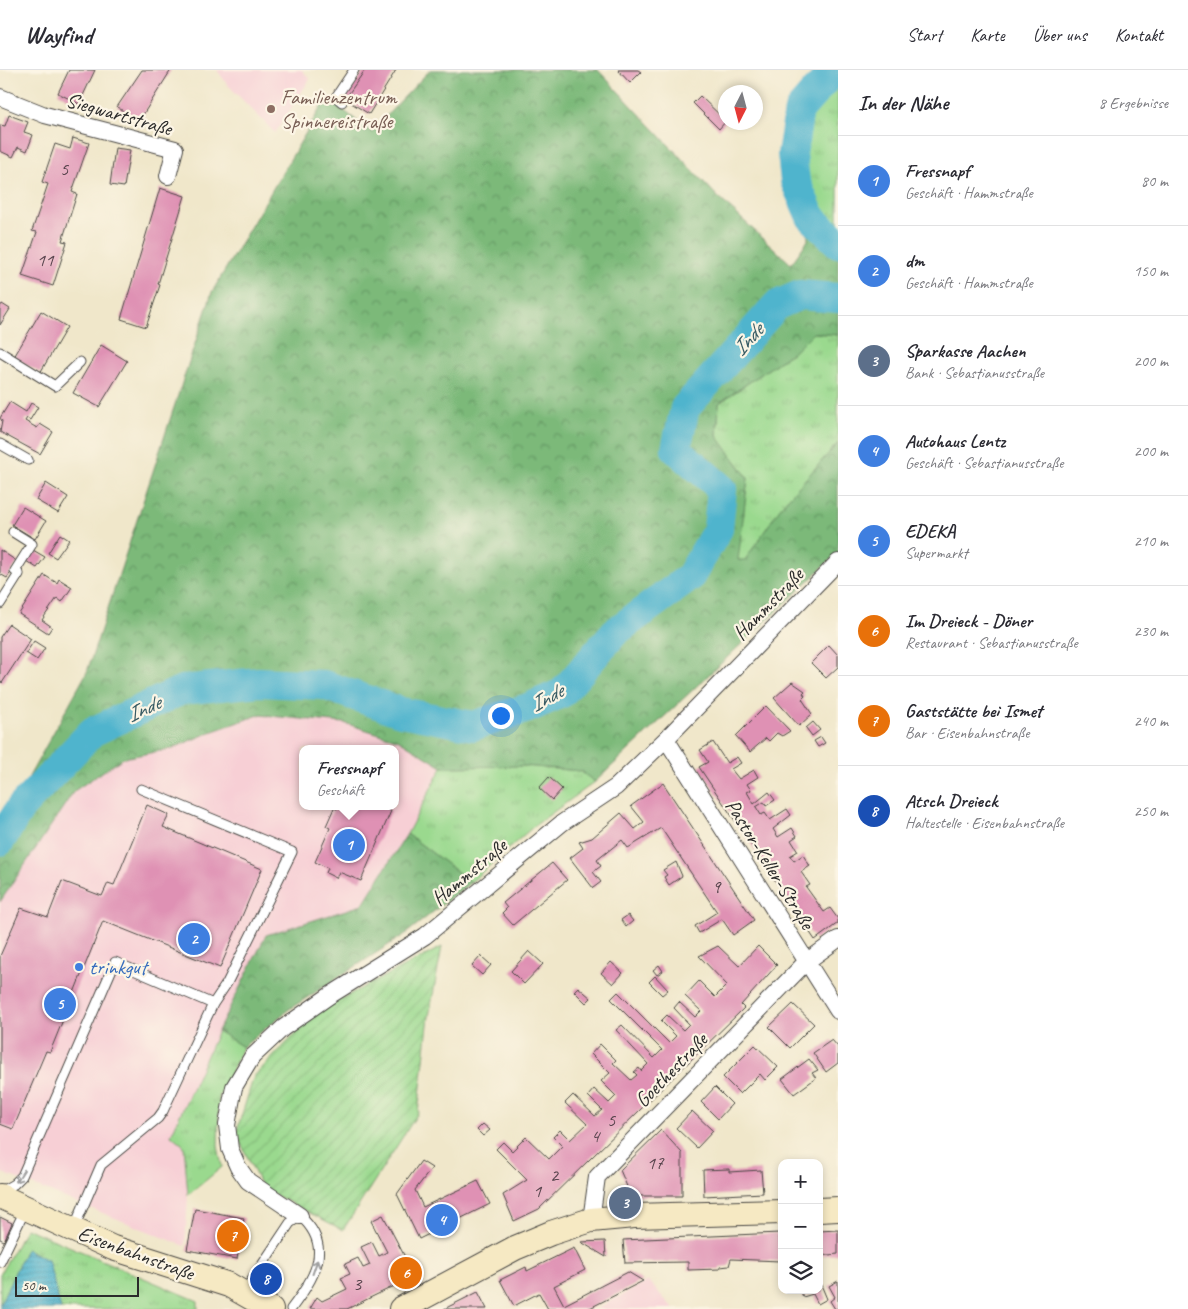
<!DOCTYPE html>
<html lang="de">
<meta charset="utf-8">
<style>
body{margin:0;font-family:Caveat,sans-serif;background:#f7f7f7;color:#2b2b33}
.controls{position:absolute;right:15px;bottom:15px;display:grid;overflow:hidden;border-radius:10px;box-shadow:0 2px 8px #0003}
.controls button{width:45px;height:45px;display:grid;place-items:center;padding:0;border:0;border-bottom:1px solid #e1e1e2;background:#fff;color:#2b2b33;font:25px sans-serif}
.compass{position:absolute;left:718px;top:15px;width:45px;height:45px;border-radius:50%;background:#fff;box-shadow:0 2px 8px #0003;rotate:186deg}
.scale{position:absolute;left:15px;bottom:12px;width:124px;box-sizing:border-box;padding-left:5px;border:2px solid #2b2b2b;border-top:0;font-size:14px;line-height:18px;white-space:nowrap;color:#2b2b2b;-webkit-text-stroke:4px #fcf5e5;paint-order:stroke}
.you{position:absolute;left:500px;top:645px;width:18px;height:18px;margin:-12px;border:4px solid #fff;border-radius:50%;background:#1a73e8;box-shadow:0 0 0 8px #1a73e833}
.badge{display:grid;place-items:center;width:32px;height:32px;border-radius:50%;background:#ea580c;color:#fff;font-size:16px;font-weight:700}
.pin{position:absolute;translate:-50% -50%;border:2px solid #fff;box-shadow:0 1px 5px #0006}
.popup{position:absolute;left:299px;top:675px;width:100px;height:65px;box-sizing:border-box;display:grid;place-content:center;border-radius:10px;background:#fff;filter:drop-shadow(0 1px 4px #0005);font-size:16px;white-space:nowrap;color:#7c7c81}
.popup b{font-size:19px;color:#2b2b33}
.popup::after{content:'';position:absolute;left:50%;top:100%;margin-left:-10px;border:10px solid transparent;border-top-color:#fff}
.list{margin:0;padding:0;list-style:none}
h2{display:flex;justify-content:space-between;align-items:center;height:65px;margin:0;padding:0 20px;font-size:21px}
h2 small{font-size:16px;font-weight:400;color:#7c7c81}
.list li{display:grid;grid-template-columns:32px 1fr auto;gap:15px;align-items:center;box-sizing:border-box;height:90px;padding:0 20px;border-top:1px solid #e1e1e2}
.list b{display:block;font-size:19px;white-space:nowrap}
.list p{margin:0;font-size:16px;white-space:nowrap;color:#7c7c81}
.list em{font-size:16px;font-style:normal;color:#7c7c81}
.icon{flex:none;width:28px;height:28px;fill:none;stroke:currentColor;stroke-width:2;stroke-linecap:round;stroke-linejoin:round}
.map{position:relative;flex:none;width:838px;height:1239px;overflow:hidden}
header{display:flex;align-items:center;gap:30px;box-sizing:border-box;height:70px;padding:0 25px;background:#fff;border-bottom:1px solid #e1e1e2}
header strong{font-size:24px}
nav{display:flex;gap:28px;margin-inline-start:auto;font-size:18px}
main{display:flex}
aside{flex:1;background:#fff}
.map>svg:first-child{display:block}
.built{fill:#f7cfd5;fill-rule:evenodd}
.grass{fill:url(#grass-tufts);stroke:#62825c}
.forest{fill:url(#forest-crowns);stroke:#537252}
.garden{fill:url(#garden-furrows);stroke:#62825c}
.water{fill:url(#water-rules);stroke:#3d707c}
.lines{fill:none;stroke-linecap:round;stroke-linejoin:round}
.river{stroke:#4fb4cd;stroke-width:30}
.building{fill:#df91b4}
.service-casing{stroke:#494743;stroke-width:11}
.minor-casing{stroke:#494743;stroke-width:18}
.secondary-casing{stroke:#494743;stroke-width:26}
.service{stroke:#fff;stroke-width:9}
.minor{stroke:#fff;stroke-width:16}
.secondary{stroke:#f6e9c3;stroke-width:24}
.oneway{stroke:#a0a0a0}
.education-dot{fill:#8d6e63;stroke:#fcf5e5;stroke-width:2}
.shop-dot{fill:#3f7fe0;stroke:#fcf5e5;stroke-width:2}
.labels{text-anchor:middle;stroke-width:4.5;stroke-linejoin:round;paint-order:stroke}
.number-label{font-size:19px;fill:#58444d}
.education-label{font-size:21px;fill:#785e54;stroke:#fcf5e5;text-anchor:start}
.street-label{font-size:21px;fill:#2b2b2b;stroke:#fcf5e5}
.shop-label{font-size:21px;fill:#366cbe;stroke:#fcf5e5;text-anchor:start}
.water-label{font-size:22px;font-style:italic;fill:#385b64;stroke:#fcf5e5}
</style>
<header>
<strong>Wayfind</strong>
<nav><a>Start</a><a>Karte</a><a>Über uns</a><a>Kontakt</a></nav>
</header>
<main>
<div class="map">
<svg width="838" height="1239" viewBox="0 0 838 1239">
<defs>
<pattern id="grass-tufts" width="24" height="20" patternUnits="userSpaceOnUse" patternTransform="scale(1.25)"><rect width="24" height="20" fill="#9ad98e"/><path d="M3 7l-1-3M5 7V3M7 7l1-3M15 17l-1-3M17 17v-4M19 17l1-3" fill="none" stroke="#85ba7b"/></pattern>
<pattern id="forest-crowns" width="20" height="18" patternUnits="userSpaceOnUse" patternTransform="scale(1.25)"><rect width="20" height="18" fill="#7bb979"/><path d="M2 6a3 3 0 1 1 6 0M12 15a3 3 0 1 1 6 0" fill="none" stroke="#659763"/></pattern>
<pattern id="garden-furrows" width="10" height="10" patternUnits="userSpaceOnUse" patternTransform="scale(1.25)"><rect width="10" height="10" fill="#9ad98e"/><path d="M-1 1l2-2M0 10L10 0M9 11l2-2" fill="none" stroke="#85ba7b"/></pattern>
<pattern id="water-rules" width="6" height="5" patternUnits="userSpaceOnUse" patternTransform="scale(1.25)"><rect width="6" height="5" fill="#4fb4cd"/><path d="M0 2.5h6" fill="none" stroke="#4293a7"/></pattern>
</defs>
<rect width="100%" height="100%" fill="#fcf5e5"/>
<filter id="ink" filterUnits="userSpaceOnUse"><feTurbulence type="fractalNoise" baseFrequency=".02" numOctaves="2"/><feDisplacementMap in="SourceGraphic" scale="10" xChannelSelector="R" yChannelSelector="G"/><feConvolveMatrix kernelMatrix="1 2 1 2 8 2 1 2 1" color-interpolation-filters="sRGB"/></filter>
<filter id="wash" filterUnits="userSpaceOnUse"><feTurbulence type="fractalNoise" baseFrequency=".0096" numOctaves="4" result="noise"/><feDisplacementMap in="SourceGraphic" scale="20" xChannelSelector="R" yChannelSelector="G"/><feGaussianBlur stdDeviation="1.12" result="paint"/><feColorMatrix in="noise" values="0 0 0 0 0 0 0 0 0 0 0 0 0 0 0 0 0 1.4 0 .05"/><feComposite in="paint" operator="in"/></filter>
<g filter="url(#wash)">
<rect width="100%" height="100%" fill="#f0e7ca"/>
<path class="built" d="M217,0H302L310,9L275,63L227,14Z
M259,645L344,653L399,670L442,697L407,764L362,835L266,865L218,961L171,1065L184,1076L188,1125L185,1176L0,1102V832L74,721L123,688L171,679L213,661ZM303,679H395V736H303Z
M648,1211L674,1239H596Z"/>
<path class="grass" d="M838,2V158L824,146L817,149C802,117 791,79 802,43C806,33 830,12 838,2Z
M813,263L838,265V373L783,434L745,491L737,490L748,408L717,366L719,333L796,280Z
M524,696L580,701L595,712L534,756L471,812L407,764L442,697Z
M218,961L243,977L219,1027L218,1076L222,1097L188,1125L184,1076L171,1065Z
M26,1158L198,1231V1239H137L133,1237L132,1239H61L48,1190L26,1179L0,1234V1204Z"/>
<path class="forest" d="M430,0H598L718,127L791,194L808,170L807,153L824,146L838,158V265L813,263L796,280L719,333L717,366L748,408L738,490H745L783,434L838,373V483L595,712L580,701L524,696L442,697L399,670L344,653L259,645L213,661L171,679L123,688L74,721L0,832V759L87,602L212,222L327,27L371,62Z
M407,764L471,812L404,865L288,940L243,977L218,961L266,865L362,835Z"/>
<path class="garden" d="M442,877L429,946L418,1043L343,1160L262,1118L236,1063L254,1006L319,940Z"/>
<path class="water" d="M26,1179L48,1190L61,1239H0V1234Z"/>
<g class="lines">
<path class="river" d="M834,0L799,40L792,84L795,111L811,147L838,173
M0,771L21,737L92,662L182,620L259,612L324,615L401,642L473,656L528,638L562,623L615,562L690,507L718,459L722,419L676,379L685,338L777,235L800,225L838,228"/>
</g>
<g id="blocks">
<path class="building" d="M69,0H95L79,34L58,23Z
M142,0H171L139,51L117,37Z
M365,0H396L369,44L345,29Z
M618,0H638L641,2L630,13Z
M700,26L726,51L719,59L693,33Z
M9,45L28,52L24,62L33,65L27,81L18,77L13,87L0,81V55L5,56Z
M73,68L89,73L72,122L77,124L62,171L67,172L53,216L22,206L37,162L32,161L48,114L42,112L55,74L70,79Z
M115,78L130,80L124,117L110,115Z
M160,118L185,126L158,214L160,215L146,257L121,249Z
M2,234L10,239L0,255V237Z
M41,241L67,257L40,303L14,287Z
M101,275L127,291L99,337L73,323Z
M10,332L26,342L31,333L38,337L30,350L27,348L25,351L37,358L40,354L53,362L40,384L0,362L2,351L0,348Z
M46,413L68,427L58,443L36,430Z
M23,437L46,451L35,469L12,455Z
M60,464L69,470L56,488L48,483Z
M0,480L18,492L7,508L0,504Z
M33,480L45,487L37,498L26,491Z
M44,505L57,513L59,509L72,517L62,532L57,528L42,550L52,557L48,563L19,544Z
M9,554L31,569L2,613L0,611V567Z
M34,571L45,578L37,590L26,583Z
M829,575L838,585V597L826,608L811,593Z
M792,612L805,621L803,623L805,626L802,629L812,644L799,656L774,628Z
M766,636L790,661L782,666L777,663L769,671L766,668L750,682L736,666Z
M813,652L820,660L812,666L806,658Z
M821,667L825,673L818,677L814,671Z
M713,672L727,693L737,687L741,693L731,699L739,709L754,700L758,707L747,714L751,720L747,722L754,734L769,722L775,730L766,736L764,732L756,737L761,745L765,743L770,750L787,739L791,745L773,759L778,767L792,758L797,766L791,770L798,781L790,786L794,791L803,785L810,796L801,802L810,815L806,817L824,842L830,838L838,849V853L815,870L699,697L708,692L700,680Z
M549,707L562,719L552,730L539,718Z
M663,713L754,850L733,865L722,849L699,863L695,856L717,842L661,758L628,778L622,770L597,790L601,796L593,802L601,812L593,818L570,788L583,778L579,772L592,768L621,743L635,759L644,752L631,736Z
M147,735L169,745L163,757L262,799L220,898L103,851L50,982L46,981L13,1059L0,1054V886L21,838L48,847L62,811L102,826L108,813L114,815Z
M339,736H380L391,741L361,811L339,802L336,808L326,803L328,798L315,792L330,758L326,756L334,738L337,739Z
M676,792L682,806L669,815L664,807L667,805L663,800Z
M552,793L567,810L513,855L502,843L507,838L503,833Z
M628,845L633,851L626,857L621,850Z
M718,876L739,896L758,876L777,895L741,935L744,938L539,1139L514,1151L503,1125L527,1110L496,1079L503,1072L512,1081L526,1067L549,1089L562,1076L553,1067L560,1060L570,1070L587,1054L565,1033L573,1025L595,1046L602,1040L588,1026L594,1019L609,1033L616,1026L601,1011L610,1003L591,984L600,974L616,990L613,993L631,1010L637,1005L634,1002L639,998L641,1001L648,994L616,960L622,955L654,988L662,980L611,929L618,922L669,973L676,966L661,951L667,945L683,960L689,954L674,938L679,932L695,947L701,941L685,926L699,911L715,927L727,915L699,886Z
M529,881L543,894L524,914L511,901Z
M481,886L491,895L482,905L472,896Z
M611,892L623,903L613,914L601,903Z
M659,895L663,901L657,905L653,900Z
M655,906L668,920L662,925L649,912Z
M578,917L591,928L586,933L574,921Z
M793,934L814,954L790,978L769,957Z
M832,970L838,977V993L826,1002L813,983Z
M755,975L778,997L765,1010L760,1004L740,1024L723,1007Z
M809,989L818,1000L812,1003L816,1008L794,1024L782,1009Z
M715,1017L732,1034L718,1049L701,1032Z
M692,1041L713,1061L697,1078L676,1058Z
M483,1054L490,1060L483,1066L477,1060Z
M661,1060L682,1083V1126H631L620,1100Z
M421,1091L432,1098L415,1120L423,1137L478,1111L490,1134L419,1169L397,1124Z
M729,1099V1102L761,1100L763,1123L704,1126L703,1100Z
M195,1139L244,1148L237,1189L187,1180Z
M383,1145L415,1206L347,1239H310L317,1227L322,1231L347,1219L341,1208L350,1204L345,1194L358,1188L363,1198L370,1195L361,1177L372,1172L379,1186L387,1182L371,1151Z
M0,1147L12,1153L4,1171L0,1169Z
M838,1160V1184L819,1186V1161Z
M779,1163L780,1191L731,1189L729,1196L720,1197V1199L688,1200V1192L625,1193L623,1170Z
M605,1171L606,1187L581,1172Z
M574,1178L585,1200L554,1216L564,1235L628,1202L643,1211L588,1239H548L539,1223L514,1236L500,1210L526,1197L527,1201Z
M819,1210L827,1229L818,1234L813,1224L803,1227L800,1220H819Z
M838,1211V1239H835L830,1231L835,1227L829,1216Z
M478,1222L487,1239H444Z"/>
</g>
</g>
<g filter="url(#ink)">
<use href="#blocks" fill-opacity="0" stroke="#494743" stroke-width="1"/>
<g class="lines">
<g class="service-casing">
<path id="service" d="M342,32L336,27L354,0
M0,282L55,316L80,292
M0,374L28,390
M0,534L19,504L15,501L32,474L13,462
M0,1122L14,1114L22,1106L115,892L213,934
M73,1160L101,1095L158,1048L163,1041L213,934L227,913L292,782L141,719
M0,1192L26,1138
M244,1222L290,1153L300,1146C335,1177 314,1208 291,1239"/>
</g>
<g class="minor-casing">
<path id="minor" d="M0,27L45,45L175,79L168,106
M666,669L838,941
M300,1146L248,1111L238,1097L230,1079L227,1055L234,1017L252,987L283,958L329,926L425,866L562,753L616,717L666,669L838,492
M591,1150L597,1107L806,892L838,869"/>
</g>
<g class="secondary-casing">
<path id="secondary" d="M0,1126L113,1178L229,1215L271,1239
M819,1140L838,1139
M401,1239L515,1178L551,1163L591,1150L634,1146L782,1142"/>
</g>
<use href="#service" class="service"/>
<use href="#minor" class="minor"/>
<use href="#secondary" class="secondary"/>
</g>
<defs><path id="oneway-shaft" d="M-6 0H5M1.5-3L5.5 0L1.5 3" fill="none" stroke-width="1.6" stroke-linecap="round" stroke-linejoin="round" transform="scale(1.25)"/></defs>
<g class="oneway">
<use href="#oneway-shaft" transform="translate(20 1106) rotate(123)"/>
<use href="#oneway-shaft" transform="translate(315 1197) rotate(-71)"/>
</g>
</g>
<circle class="education-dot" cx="271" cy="39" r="5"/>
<circle class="shop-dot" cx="79" cy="897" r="5"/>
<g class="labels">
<g class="number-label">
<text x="64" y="105">5</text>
<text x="45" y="196">11</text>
<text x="716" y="823">9</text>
<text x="611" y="1056">5</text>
<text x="595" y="1072">4</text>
<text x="655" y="1099">17</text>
<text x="554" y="1111">2</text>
<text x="537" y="1127">1</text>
<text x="357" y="1220">3</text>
</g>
<g class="education-label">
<text x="281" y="34">Familienzentrum<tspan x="281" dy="24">Spinnereistraße</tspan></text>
</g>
<g class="street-label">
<text transform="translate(119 44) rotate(16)" y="7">Siegwartstraße</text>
<text transform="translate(768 534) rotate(-46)" y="7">Hammstraße</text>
<text transform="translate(770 794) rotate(58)" y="7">Pastor-Keller-Straße</text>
<text transform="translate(469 802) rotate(-40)" y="7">Hammstraße</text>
<text transform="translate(671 1000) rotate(-46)" y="7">Goethestraße</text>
<text transform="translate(136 1183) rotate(20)" y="7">Eisenbahnstraße</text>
</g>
<g class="shop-label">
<text x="89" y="904">trinkgut</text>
</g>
<g class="water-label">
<text transform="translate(747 269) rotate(-48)" y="8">Inde</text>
<text transform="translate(546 627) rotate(-29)" y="8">Inde</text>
<text transform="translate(143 638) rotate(-25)" y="8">Inde</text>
</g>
</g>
</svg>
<div class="controls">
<button>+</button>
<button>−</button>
<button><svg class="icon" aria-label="layers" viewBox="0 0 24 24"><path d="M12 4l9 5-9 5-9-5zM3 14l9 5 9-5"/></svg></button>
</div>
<svg class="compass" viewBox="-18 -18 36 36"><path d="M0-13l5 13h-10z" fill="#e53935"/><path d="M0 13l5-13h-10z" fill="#7c7c81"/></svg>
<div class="scale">50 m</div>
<div class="you"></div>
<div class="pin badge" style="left:349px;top:775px;background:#3f7fe0">1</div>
<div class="popup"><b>Fressnapf</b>Geschäft</div>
<div class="pin badge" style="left:194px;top:869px;background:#3f7fe0">2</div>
<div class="pin badge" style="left:625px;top:1133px;background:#5c6f8a">3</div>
<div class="pin badge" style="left:442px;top:1150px;background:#3f7fe0">4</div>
<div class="pin badge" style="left:60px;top:934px;background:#3f7fe0">5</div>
<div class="pin badge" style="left:406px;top:1203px;background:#e8710a">6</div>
<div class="pin badge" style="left:233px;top:1166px;background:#e8710a">7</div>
<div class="pin badge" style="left:266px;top:1209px;background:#1a4fb4">8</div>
</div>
<aside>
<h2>In der Nähe<small>8 Ergebnisse</small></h2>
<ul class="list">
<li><span class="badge" style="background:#3f7fe0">1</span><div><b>Fressnapf</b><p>Geschäft · Hammstraße</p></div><em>80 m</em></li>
<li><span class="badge" style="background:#3f7fe0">2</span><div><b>dm</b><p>Geschäft · Hammstraße</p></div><em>150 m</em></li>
<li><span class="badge" style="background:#5c6f8a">3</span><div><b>Sparkasse Aachen</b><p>Bank · Sebastianusstraße</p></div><em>200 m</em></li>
<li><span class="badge" style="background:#3f7fe0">4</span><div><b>Autohaus Lentz</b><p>Geschäft · Sebastianusstraße</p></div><em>200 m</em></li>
<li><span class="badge" style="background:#3f7fe0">5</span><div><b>EDEKA</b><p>Supermarkt</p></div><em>210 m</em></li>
<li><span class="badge" style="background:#e8710a">6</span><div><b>Im Dreieck - Döner</b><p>Restaurant · Sebastianusstraße</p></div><em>230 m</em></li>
<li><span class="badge" style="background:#e8710a">7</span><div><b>Gaststätte bei Ismet</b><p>Bar · Eisenbahnstraße</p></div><em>240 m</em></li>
<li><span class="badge" style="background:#1a4fb4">8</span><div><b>Atsch Dreieck</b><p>Haltestelle · Eisenbahnstraße</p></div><em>250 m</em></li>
</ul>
</aside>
</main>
